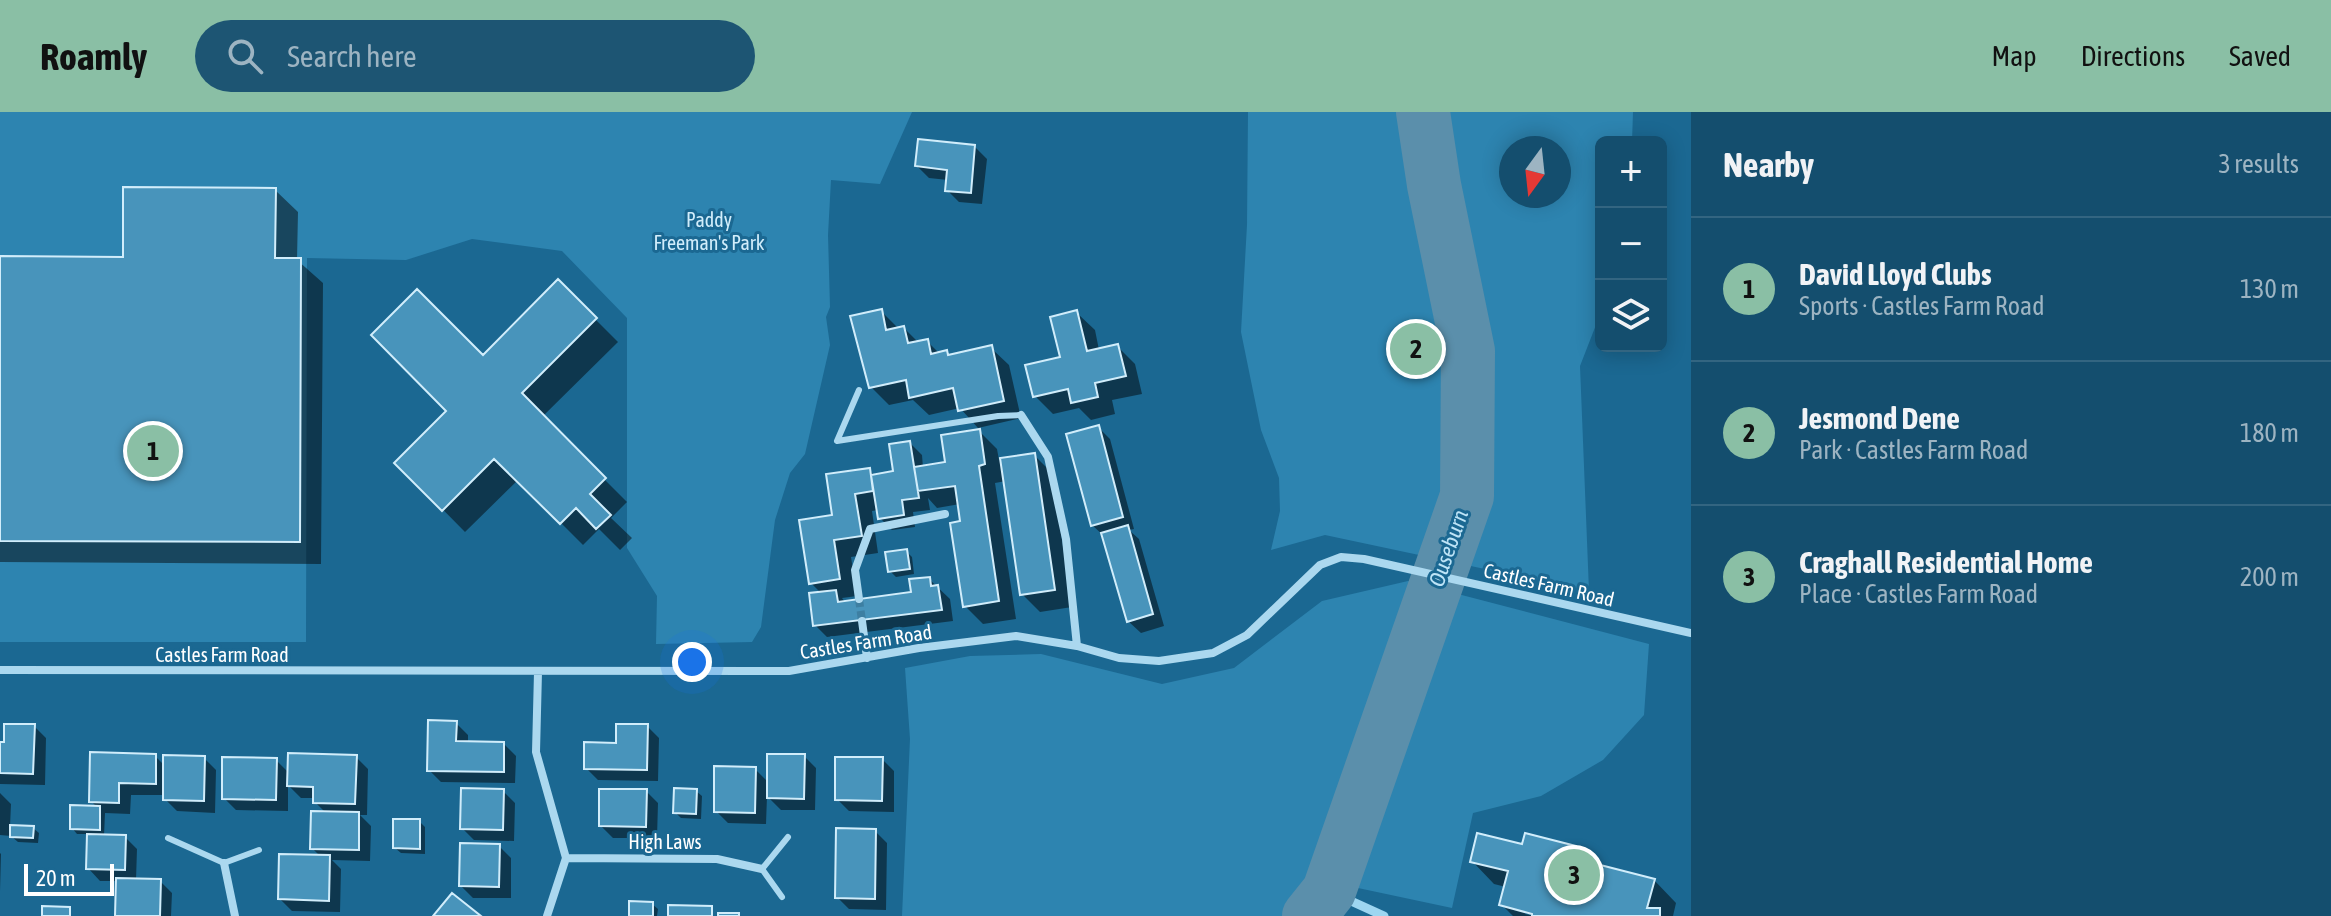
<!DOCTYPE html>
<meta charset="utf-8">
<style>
body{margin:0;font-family:"Asap Condensed",sans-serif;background:#1d5573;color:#f1f3f6}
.controls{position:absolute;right:24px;top:24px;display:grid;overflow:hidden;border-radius:12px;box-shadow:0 4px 20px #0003}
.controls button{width:72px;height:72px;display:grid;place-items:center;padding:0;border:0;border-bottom:2px solid #336581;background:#144e6e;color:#f1f3f6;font:40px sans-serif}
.compass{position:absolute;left:1499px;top:24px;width:72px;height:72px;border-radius:50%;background:#144e6e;box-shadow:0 4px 20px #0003;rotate:195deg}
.scale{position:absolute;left:24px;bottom:20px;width:90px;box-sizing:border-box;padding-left:8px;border:4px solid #fff;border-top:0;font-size:22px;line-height:28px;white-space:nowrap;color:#fff;-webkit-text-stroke:6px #1b6892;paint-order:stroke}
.you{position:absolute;left:692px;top:550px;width:28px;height:28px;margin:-20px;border:6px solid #fff;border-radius:50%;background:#1a73e8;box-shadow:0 0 0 12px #1a73e833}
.badge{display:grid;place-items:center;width:52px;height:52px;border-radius:50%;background:#8abfa5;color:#111;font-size:26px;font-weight:700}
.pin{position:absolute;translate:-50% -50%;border:4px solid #fff;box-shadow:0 2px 8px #0006}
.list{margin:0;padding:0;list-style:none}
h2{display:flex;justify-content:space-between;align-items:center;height:104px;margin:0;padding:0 32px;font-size:34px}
h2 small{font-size:26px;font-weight:400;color:#9db4c2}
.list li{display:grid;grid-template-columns:52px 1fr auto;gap:24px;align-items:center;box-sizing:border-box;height:144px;padding:0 32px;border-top:2px solid #336581}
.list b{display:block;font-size:30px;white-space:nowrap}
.list p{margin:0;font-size:26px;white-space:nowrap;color:#9db4c2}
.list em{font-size:26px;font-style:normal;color:#9db4c2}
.icon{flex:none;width:44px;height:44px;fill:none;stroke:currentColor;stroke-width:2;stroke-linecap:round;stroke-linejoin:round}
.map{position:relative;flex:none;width:1691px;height:804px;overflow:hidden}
header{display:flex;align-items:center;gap:48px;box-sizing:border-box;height:112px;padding:0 40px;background:#8abfa5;color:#111}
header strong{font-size:38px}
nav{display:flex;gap:44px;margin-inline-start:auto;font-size:28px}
.search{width:560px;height:72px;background:#1d5573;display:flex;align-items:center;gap:20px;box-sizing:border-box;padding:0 28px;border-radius:44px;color:#9db4c2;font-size:30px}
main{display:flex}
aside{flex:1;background:#144e6e}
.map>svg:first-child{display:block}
.green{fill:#2d84b0;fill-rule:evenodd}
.shadow{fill:#0007}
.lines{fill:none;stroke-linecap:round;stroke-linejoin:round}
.stream{stroke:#9ed6f1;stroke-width:9}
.river{stroke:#5b8fab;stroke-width:54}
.building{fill:#4894bb;stroke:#d1edfb;stroke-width:2}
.street-tunnel{stroke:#3d7fa2;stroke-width:8;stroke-dasharray:8 4;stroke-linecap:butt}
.lane{stroke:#abd8ef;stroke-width:6}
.street{stroke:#abd8ef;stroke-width:8}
.labels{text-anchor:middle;stroke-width:6;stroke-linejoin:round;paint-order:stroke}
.park-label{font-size:20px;fill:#d1edfb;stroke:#1b6892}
.street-label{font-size:20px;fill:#fff;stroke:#1b6892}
.water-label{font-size:22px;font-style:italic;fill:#bee4f7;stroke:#1b6892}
</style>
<header>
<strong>Roamly</strong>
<div class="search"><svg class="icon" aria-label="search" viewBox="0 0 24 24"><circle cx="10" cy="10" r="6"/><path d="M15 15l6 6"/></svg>Search here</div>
<nav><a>Map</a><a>Directions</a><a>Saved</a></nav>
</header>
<main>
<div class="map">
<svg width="1691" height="804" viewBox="0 0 1691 804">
<rect width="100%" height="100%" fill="#1b6892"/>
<path class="green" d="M0,0H912L880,72L831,68L828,123L830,195L826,205L830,233L805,342L790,361L775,408L761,515L752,530L656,532L657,484L627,436V206L562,139L472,127L406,148L307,146L306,530H0Z
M1248,0H1633L1632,30H1601V200L1580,254L1589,479L1325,423L1271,438L1280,399L1279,366L1261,318L1241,220L1247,113ZM1511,36H1559V84H1511Z
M1408,469L1649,532L1644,603L1603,648L1541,684L1473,701L1452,796L1358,776L1334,804H902L910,627L905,556L970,544L1041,542L1162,572L1234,556L1322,489Z"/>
<path class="shadow" d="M975,35L987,47L982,92L959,90L947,78L948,68L929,66L917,54Z
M275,78L298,100L297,148L323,171L321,452L0,450V146L125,147Z
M558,170L618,230L542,305L627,390L611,406L632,426L620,438L599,417L583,433L518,368L465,420L397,351L449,299L483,246Z
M881,199L899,217L904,216L919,231L927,229L940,242L946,241L950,244L991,236L1009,253L1021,306L978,316L960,296L929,303L913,288L889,293L871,275Z
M1077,201L1095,218L1099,238L1117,234L1135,252L1142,282L1112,288L1115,302L1091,308L1079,296L1053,302L1035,284L1062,246Z
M1098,315L1110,327L1134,417L1129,418L1139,427L1164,514L1141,521L1128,509L1104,424L1092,413Z
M979,319L997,337L999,348L1034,343L1052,361L1072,495L1040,500L1022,482L1006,369L995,371L1016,507L983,512L965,494L960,392L937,396L928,386L930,398L913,400L915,415L892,418L880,406L878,398L872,399L878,441L851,445L857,484L842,486L846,491L913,482L929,467L950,487L953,509L827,525L815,513L822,482L811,471L834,404L869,358L875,364L895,361L910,331L922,343L923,356L947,352Z
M906,439L912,445L914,462L896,465L890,459Z
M456,611L468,623V631L504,632L516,644L515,671L441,670L429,658Z
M34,614L46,626L45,673L0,672V632H6Z
M647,614L659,626L658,669L598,668L586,656Z
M155,644L165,654L204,646L216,658L215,701L177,699L165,687V683H131L130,702L105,701L104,724L125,725L137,737L136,768L160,769L172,781L171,804H117L118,769H100L88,756L89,722H77L72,716L98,696L91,689Z
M804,644L816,656L815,698H781L767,684L766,712L728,711L716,699L755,657L769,671Z
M356,645L368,657L367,703H360L371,714L370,749L332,748L341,757L340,800L292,799L280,787L321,745L312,736L326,701L315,690V686H301L288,673V699L236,698L224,686L276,648L289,661Z
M882,647L894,659V700L849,699L837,687Z
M503,679L515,691L514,729L474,728L462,716Z
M646,679L658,691L657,726H613L601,714Z
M696,679L702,684L701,707L681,706L675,700Z
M0,681L11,692L10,715L33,716L39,721L38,731L18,730L11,724L0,723Z
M419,709L425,715V742L401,741L395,736Z
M875,719L887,731L886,798L849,797L837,785Z
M499,734L511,746V786H473L461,774Z
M1523,735L1575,736L1591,752L1654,768L1676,791L1673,804H1542L1525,798V802L1534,804H1513L1502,793L1506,775L1494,772L1472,749Z
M0,741L1,742L0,779Z
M652,792L658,797L657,804H631Z"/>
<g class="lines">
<path class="stream" d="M1329,779L1384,804"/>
<path class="river" d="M1309,804L1329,779L1467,384L1468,239L1434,73L1423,0"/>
</g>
<path class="building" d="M918,27L975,33L971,81L945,79L947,58L915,54Z
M123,75L276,76L275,146H301L300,430L0,429V144L123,145Z
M558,167L597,206L522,281L606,366L590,382L611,403L596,417L576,396L560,412L494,347L442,399L394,351L446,299L371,223L417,177L483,243Z
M882,197L886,218L904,214L908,231L928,227L931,242L947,238L948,243L992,233L1004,289L958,299L953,276L909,286L906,268L869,276L850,204Z
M1077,198L1087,239L1118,232L1126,264L1095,271L1098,285L1071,291L1068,277L1033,285L1025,253L1060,245L1050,205Z
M1099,313L1123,405L1091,414L1066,322Z
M980,317L985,352L979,354L999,489L963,495L950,411L960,409L955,374L918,379L914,355L945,350L941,323Z
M910,329L919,386L902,388L904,403L878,407L871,363L893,359L889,332Z
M1035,341L1055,478L1020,483L1000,346Z
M870,356L873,379L855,382L862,424L834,428L840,467L809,472L799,408L832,403L826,362Z
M1128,413L1153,502L1127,510L1101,421Z
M907,437L910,457L888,460L885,440Z
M930,465L931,474L938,473L942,498L813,514L809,481L836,478L838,490L911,480L909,467Z
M428,608L457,609L456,629L504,630V660L427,659Z
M4,612H35L33,662L0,661V630H4Z
M616,612H648L647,658L584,657V630L616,631Z
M90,640L156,642V672L119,671V691L89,690Z
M288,641L357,643L355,692L313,691V675L287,674Z
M767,642H805L804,687L767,686Z
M163,643L205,644L204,689L163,688Z
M222,645L277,646L276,688L222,687Z
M835,645H883L882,689L835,688Z
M714,654L756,655L755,701L714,700Z
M461,676L504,677L503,718L460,717Z
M674,676L697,677L696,702L673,701Z
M599,677H647L646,715L599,714Z
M70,693L100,694V718L70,717Z
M311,699L359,700V738L310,737Z
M393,707H420V737L393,736Z
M10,713L34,714L33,726L10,725Z
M836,716L876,717L875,787L835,786Z
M1477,721L1522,732L1525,721L1576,734L1573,746L1655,767L1647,796H1660V804H1532V802L1499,793L1508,759L1470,750Z
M87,722L126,723L125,758L86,757Z
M460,731L500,732L499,775L459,774Z
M279,742L330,743L329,789L278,787Z
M116,766L161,767L160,804H115Z
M452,781L481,804H433Z
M629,789L653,790V804H629Z
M668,793L712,794V804H668Z
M42,794L70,795V804H42Z
M718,801H739V804H718Z"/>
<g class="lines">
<path class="street-tunnel" d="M859,487L862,509"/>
<path class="lane" d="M859,278L837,329L998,304L1021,303
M168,726L224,751L259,738
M782,785L762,757L788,725"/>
<path class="street" d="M1021,303L1048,345L1066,427L1077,534
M859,487L855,458L870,417L945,402
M862,509L867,546
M0,558L789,559L919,536L1016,524L1077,534L1119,546L1159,549L1213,541L1247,523L1320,453L1341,445L1364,447L1691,521
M538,560L536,640L566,746L547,804
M566,746L717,747L762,757
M224,751L235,804"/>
</g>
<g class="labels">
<g class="park-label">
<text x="709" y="115">Paddy<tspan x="709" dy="23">Freeman's Park</tspan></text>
</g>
<g class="street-label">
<text transform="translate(1549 473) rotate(13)" y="7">Castles Farm Road</text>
<text transform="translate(866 530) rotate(-9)" y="7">Castles Farm Road</text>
<text x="222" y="550">Castles Farm Road</text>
<text x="665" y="737">High Laws</text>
</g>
<g class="water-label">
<text transform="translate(1448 436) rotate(-71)" y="8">Ouseburn</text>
</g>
</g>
</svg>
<div class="controls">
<button>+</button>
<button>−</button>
<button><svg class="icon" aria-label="layers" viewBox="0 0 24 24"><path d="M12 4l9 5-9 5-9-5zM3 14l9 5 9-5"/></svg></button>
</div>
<svg class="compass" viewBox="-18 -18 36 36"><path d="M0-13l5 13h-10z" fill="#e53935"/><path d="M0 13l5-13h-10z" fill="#9db4c2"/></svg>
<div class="scale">20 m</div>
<div class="you"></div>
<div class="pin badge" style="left:153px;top:339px">1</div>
<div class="pin badge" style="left:1416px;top:237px">2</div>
<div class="pin badge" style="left:1574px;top:763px">3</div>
</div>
<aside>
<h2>Nearby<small>3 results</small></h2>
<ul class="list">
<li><span class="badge">1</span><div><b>David Lloyd Clubs</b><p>Sports · Castles Farm Road</p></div><em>130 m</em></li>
<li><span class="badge">2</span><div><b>Jesmond Dene</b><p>Park · Castles Farm Road</p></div><em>180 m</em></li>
<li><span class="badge">3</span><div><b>Craghall Residential Home</b><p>Place · Castles Farm Road</p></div><em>200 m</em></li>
</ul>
</aside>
</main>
